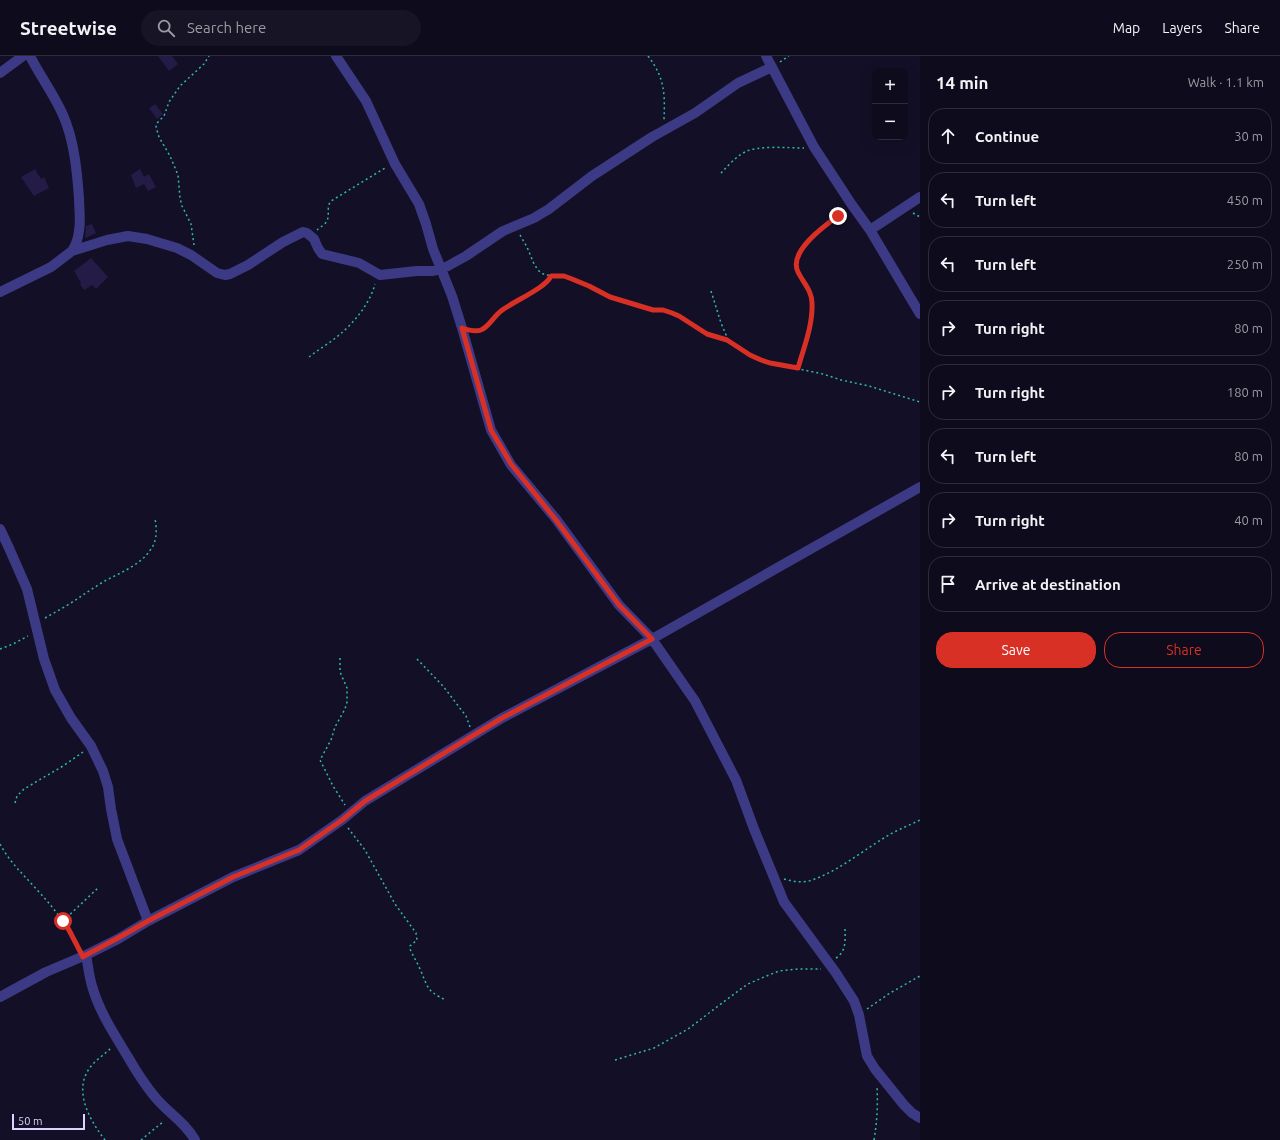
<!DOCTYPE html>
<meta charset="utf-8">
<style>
body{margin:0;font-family:Ubuntu,sans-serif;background:#171425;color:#f1f3f6}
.controls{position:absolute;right:12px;top:12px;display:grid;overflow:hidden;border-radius:8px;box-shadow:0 4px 16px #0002}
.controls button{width:36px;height:36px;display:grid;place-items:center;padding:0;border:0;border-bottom:1px solid #2e2b3b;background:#0e0b1c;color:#f1f3f6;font:20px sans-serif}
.scale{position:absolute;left:12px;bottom:10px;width:73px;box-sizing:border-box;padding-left:4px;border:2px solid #d9d4ff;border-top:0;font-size:11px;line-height:14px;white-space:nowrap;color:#d9d4ff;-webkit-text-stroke:3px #130f26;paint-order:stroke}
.stop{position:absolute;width:12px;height:12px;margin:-9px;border:3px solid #d93025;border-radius:50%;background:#fff}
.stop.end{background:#d93025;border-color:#fff;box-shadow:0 1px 4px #0008}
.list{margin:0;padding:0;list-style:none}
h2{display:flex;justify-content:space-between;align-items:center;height:52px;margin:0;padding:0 16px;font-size:17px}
h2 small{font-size:13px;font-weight:400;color:#9b9ba3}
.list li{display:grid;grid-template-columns:26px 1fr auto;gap:12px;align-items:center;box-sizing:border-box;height:56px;margin:0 8px 8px;padding:0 8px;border:1px solid #2e2b3b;border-radius:16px}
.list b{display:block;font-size:15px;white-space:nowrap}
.list em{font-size:13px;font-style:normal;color:#9b9ba3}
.actions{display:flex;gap:8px;padding:12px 16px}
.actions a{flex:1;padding:9px 0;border:1px solid #d93025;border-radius:16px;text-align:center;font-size:14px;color:#d93025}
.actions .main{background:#d93025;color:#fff}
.icon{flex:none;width:22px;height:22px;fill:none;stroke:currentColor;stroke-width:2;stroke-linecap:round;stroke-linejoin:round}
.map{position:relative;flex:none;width:920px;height:1084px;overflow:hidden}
header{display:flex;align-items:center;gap:24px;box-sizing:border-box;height:56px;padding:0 20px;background:#0e0b1c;border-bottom:1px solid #2e2b3b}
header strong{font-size:19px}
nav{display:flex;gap:22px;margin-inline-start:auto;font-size:14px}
.search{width:280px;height:36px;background:#171425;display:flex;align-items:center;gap:10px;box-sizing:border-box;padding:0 14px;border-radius:22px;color:#9b9ba3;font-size:15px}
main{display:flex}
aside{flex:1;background:#0e0b1c}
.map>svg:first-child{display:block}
.building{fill:#241b47}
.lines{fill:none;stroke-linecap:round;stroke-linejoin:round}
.path{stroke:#2fb8b0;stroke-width:1.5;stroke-dasharray:2 3;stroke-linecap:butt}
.minor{stroke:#3d3a85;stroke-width:10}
.route{stroke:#d93025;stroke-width:5}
</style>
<header>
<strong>Streetwise</strong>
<div class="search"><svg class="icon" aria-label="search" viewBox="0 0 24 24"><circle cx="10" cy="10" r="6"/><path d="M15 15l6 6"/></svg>Search here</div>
<nav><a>Map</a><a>Layers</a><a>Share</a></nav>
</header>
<main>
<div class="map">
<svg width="920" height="1084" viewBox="0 0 920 1084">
<rect width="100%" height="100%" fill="#130f26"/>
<path class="building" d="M158,0H172L178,8L169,15Z
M155,48L163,58L157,63L149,52Z
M35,113L41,123L44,121L49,132L34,140L21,121Z
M140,113L144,121L149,118L156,131L148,135L144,128L136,132L131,119Z
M92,168L96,177L86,182L85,180L86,170Z
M91,202L108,221L96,233L92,229L84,234L80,228L81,227L74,215Z"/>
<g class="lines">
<path class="path" d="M648,0C665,22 665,38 664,64
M780,6L789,0
M721,117C728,110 735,101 745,96C758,89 788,92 804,92
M913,157L920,161
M317,174C320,171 325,169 327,165C330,158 326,151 331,145L385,112
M520,179L527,191L534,208L538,214L540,216L545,219L564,220L572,223L589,230L610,241L653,253L663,255L679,260L698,274L707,278L727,284L750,299L761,304L770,307L823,318L841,324L869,330L920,346
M194,189L191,168L182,150L180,142L178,119L170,100L159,81L156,71L157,67L164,60L169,46L180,30L204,8L209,0
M711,235L721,267L729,286
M473,274C484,275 488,267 495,260C507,248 546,234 551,220
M309,301C319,293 330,287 339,279C355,266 370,247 375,228
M798,311C804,290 814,268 812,245C811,233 802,225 798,215C789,193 829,166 844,155
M45,562C52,558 59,554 66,550C79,542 90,534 103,526C119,517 140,510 151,493C157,485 157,473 155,463
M0,593L13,588L28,580
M340,602V616L347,632V646L345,653L335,671L331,684L320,704L333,730L345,749
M417,603L443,630L466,660L470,671
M15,747L17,740L24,733L63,710L83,696
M348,772L365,794L395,848L416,877L417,884L410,890V893C413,900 417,906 420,913C428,931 426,935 446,944
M0,788C10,807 25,820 39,836C55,853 68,871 78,892
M784,823C792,825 800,827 809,825C838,816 863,794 889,779C899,773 910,769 920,764
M63,865L99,831
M836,902C847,895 845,883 845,871
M867,953L890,937L920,920
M615,1004L654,992L688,973L738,935L748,928L764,921L779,915L798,913H821
M105,1084C91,1066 73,1036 89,1013C94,1005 104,999 111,992
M141,1084L164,1065
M874,1084C877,1066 878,1049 877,1031"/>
<path class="minor" d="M30,0C40,20 54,38 63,59C74,84 77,114 79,142C79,153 81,164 79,175C78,183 76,189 72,195
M336,0L366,45L395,108L419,148L426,168L433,193L452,240L462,272L491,374L511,409L556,463L619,549L652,583L695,645L736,724L754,773L784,846L836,917L854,945L859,959L867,1000L875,1013L904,1049L912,1057L920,1062
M766,0L814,91L852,149L870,174L920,258
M0,17L23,0
M870,174L920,141
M0,236L51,211L72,195L107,184L128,180L147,183L177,192L191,199L217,217L225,219L230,218L248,209L283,186L303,176L307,177L314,183L318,192L322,198L359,207L380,219L417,215H433L441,213L448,210L466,200L503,175L534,162L549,153L592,120L652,81L695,57L738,27L772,11
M0,473L9,492L27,533L44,603L55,634L71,662L91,690L103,715L108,731L111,753L117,783L148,865
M86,899C88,909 89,920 92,930C99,955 114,978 128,1001C136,1015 145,1029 155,1041C168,1057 185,1066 195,1084
M0,941L46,916L86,899L118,883L148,865L233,821L299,794L342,764L365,745L502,662L652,583L920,431"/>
</g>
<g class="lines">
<path class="route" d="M63,865L69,874L83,901L86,899L118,882L148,865L233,821L299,794L342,764L365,745L502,662L652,583L619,549L556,464L511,408L491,374L462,272C468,274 475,276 481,274C489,271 494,260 501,255C512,246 546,232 551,220H564L572,223L589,230L610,241L653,254H663L672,257L679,260L707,278L727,284L750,299L761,304L770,307L798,312C804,291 813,269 812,247C812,235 803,226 798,216C788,196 824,170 838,160"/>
</g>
</svg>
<div class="controls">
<button>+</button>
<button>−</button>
</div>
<div class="scale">50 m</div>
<div class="stop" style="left:63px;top:865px"></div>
<div class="stop end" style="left:838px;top:160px"></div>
</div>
<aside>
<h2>14 min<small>Walk · 1.1 km</small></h2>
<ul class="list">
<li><svg class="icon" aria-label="ahead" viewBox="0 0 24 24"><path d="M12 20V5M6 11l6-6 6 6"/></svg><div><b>Continue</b></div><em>30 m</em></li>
<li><svg class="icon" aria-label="left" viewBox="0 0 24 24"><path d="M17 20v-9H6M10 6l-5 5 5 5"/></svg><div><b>Turn left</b></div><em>450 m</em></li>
<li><svg class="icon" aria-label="left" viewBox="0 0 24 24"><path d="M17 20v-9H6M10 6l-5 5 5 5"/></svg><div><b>Turn left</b></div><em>250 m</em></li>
<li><svg class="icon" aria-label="right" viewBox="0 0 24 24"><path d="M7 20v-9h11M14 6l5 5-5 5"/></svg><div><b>Turn right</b></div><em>80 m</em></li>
<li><svg class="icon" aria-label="right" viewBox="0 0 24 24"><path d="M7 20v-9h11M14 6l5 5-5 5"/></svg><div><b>Turn right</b></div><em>180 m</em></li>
<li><svg class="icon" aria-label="left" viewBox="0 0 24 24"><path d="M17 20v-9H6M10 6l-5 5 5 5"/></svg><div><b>Turn left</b></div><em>80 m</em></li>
<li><svg class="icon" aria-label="right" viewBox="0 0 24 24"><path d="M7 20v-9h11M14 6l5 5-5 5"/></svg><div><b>Turn right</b></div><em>40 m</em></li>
<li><svg class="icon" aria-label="arrive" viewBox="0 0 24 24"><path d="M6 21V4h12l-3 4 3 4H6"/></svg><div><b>Arrive at destination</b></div></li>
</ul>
<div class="actions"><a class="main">Save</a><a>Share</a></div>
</aside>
</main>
